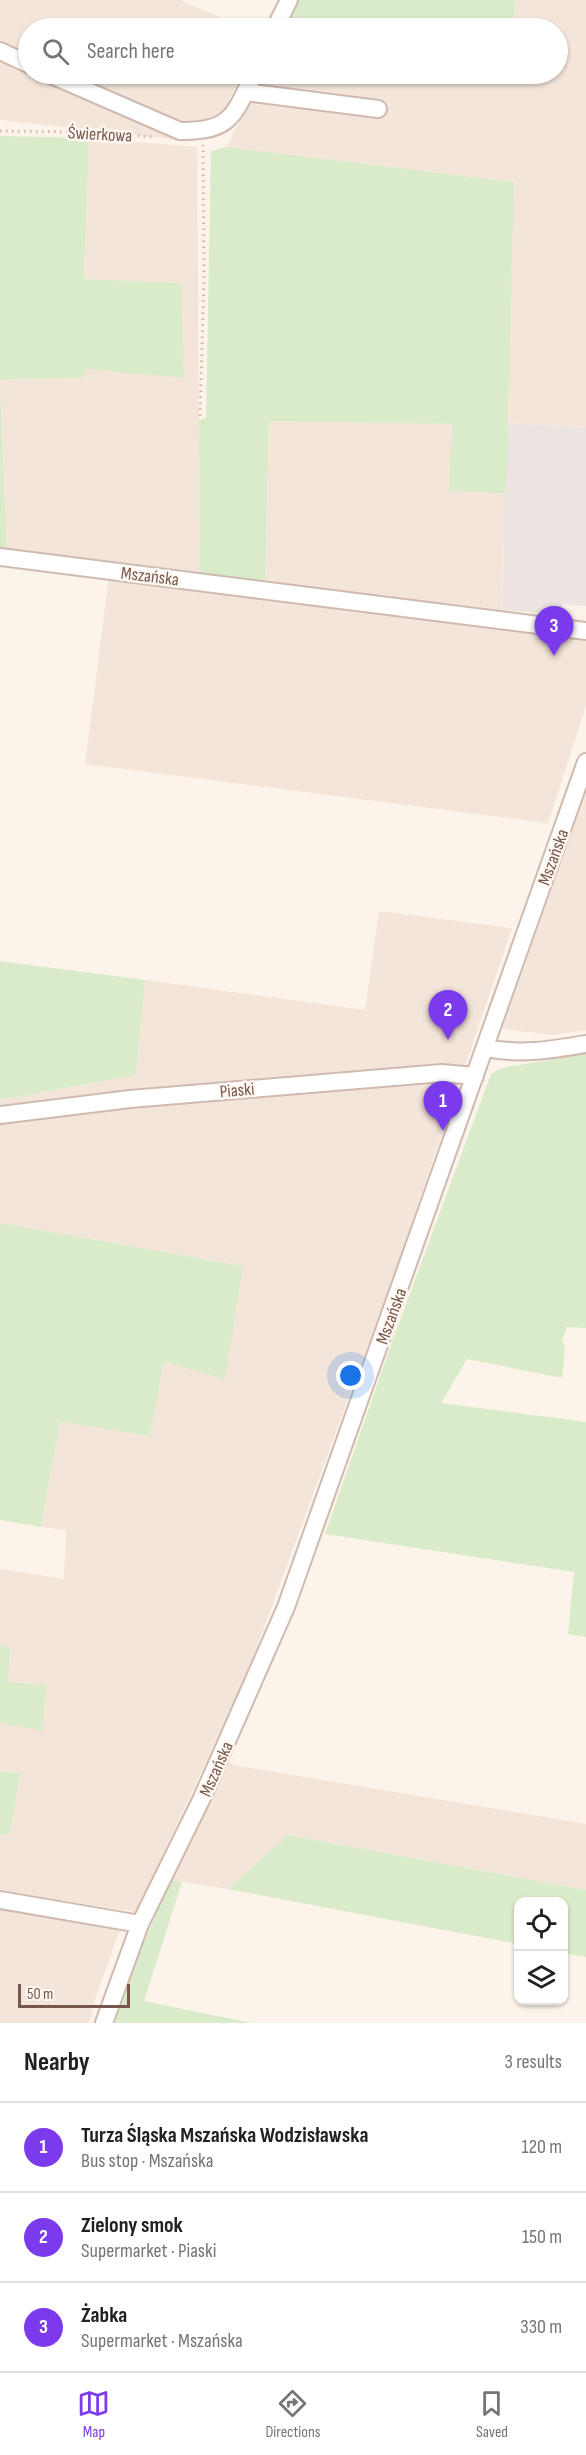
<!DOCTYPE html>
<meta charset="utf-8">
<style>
body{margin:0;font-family:"Sofia Sans Condensed",sans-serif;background:#f6f6f6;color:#202124}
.controls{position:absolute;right:18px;bottom:18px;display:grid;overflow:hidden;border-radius:12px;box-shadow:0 2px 4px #0004}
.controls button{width:54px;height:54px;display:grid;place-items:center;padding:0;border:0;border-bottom:2px solid #e0e0e0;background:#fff;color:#202124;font:30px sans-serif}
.scale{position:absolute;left:18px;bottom:15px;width:112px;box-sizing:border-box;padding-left:6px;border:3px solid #78584e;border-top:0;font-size:16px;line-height:21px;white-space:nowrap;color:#78584e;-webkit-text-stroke:4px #fff8f2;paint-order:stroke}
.you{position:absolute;left:351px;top:1376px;width:21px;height:21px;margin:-15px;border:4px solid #fff;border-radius:50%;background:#1a73e8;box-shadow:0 0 0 9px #1a73e833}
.badge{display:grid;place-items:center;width:39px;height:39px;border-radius:50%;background:#7c3aed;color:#fff;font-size:20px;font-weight:700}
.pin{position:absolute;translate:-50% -50px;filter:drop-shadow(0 2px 3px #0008)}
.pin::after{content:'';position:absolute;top:32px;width:21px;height:18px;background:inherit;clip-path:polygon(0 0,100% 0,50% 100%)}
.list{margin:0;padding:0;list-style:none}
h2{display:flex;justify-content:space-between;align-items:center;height:78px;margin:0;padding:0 24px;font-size:26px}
h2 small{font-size:20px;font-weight:400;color:#757577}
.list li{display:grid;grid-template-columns:39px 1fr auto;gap:18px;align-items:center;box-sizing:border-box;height:90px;padding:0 24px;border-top:2px solid #e0e0e0}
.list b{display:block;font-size:22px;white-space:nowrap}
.list p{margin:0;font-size:20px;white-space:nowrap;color:#757577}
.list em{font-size:20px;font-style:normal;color:#757577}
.icon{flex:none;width:33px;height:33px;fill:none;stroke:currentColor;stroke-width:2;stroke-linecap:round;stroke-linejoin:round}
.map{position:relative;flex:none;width:586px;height:2023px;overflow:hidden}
.search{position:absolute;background:#fff;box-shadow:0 2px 4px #0004;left:18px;right:18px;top:18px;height:66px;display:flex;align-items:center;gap:15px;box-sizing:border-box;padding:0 21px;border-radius:33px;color:#757577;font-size:22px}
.sheet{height:348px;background:#fff}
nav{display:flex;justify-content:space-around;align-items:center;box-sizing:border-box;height:84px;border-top:2px solid #e0e0e0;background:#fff;font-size:16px;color:#757577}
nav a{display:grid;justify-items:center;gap:3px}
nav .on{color:#7c3aed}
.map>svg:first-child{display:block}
.residential{fill:#f4e5da}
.industrial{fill:#ece5e1}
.green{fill:#daebc9}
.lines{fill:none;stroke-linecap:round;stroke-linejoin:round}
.minor-casing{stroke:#cfbab0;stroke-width:20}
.path{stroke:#d7b3a6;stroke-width:3;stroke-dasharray:1.5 4.5;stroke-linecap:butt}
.minor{stroke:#fff;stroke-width:16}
.labels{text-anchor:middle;stroke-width:5;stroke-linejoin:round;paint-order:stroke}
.street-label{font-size:18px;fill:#78584e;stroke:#fff8f2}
</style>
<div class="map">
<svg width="586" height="2023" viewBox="0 0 586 2023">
<rect width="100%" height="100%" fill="#fcf4eb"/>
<path class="residential" d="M0,0H180L245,28H28V74H242L222,116L172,139L0,120Z
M515,0H586V427L507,423L514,182L227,147L262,74H558V28H514Z
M89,138L197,147L200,574L7,551L0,380L83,378L86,369L181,283L84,279Z
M269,421L452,424L506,493L501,610L328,591L265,582Z
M109,576L586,635V706L548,823L85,764Z
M586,793V1030L554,1035L502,1029Z
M379,911L512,928L396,1269L248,1671L136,1912L0,1891V1834L10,1835L19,1773L0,1771V1723L43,1730L46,1685L8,1682L10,1647L0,1645V1569L64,1579L66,1530L41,1527L60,1422L150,1436L164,1362L243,1266L0,1223V1100L136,1075L145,980L365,1010Z
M226,1762L239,1766L586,1824V1890L288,1835L228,1889L171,1880Z
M0,1903L91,1918L120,1930L96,1996L89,2023H0Z"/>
<path class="industrial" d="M507,423L586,427V606L563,604L561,615L502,610Z"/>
<path class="green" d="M297,0H515L514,28H283Z
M0,136L89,138L84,279L181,283L184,378L87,369L83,378L0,380L7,551L0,550Z
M227,147L514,182L506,493L449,491L452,424L269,421L265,582L200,574L199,420L206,418L211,151Z
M0,961L145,980L136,1075L0,1100Z
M586,1054V1328L567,1327L562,1340L565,1347L562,1378L467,1359L441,1403L586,1422V1637L568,1634L574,1572L325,1534L391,1345L491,1074L501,1068Z
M0,1223L243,1266L225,1379L164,1362L150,1436L60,1422L41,1527L0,1520Z
M0,1645L10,1647L8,1682L46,1685L43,1731L0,1723Z
M0,1771L20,1773L10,1835L0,1834Z
M288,1835L586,1890V1957L564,1953V1902H518V1944L228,1889Z
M171,1880L182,1882L144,2001L252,2023H115L138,1956Z"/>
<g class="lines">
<g class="minor-casing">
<path id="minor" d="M275,28L289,0
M0,51L28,64
M49,74L180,131C231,132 234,115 254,74
M245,92L378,109
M0,557L586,631
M485,1048C520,1055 551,1050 586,1044
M0,1115L130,1099L442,1073L475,1076
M0,1900L140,1924
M104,2023L140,1924L201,1800L286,1607L586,762"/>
</g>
<path class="path" d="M0,131L90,132L154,137
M200,416L204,280L203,145"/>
<use href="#minor" class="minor"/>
</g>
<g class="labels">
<g class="street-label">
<text transform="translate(100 134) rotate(3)" y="6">Świerkowa</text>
<text transform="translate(150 576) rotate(7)" y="6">Mszańska</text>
<text transform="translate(553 857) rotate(-70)" y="6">Mszańska</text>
<text transform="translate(237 1090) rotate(-5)" y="6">Piaski</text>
<text transform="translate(391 1316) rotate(-70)" y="6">Mszańska</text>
<text transform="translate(216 1769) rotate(-66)" y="6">Mszańska</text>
</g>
</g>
</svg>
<div class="controls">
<button><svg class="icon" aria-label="locate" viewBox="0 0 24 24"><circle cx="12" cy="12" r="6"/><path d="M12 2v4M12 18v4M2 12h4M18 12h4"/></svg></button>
<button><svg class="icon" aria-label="layers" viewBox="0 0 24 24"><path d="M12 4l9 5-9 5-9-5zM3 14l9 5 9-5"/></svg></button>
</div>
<div class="scale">50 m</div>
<div class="you"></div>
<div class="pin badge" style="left:443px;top:1131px">1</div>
<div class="pin badge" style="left:448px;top:1040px">2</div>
<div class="pin badge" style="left:554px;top:656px">3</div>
<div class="search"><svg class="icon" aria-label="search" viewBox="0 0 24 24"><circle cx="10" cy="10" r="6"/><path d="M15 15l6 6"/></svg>Search here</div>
</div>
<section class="sheet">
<h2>Nearby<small>3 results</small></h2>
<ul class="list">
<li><span class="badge">1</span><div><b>Turza Śląska Mszańska Wodzisławska</b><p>Bus stop · Mszańska</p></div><em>120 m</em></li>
<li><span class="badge">2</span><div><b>Zielony smok</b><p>Supermarket · Piaski</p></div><em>150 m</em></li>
<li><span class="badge">3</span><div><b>Żabka</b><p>Supermarket · Mszańska</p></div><em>330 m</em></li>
</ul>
</section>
<nav>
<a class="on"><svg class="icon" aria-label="map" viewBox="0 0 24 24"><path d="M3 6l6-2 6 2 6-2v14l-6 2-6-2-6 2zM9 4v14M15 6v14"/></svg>Map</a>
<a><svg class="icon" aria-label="directions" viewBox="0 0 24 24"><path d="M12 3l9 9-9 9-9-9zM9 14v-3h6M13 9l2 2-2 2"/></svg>Directions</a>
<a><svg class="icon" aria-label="saved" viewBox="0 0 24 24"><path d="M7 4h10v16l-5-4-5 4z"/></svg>Saved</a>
</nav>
